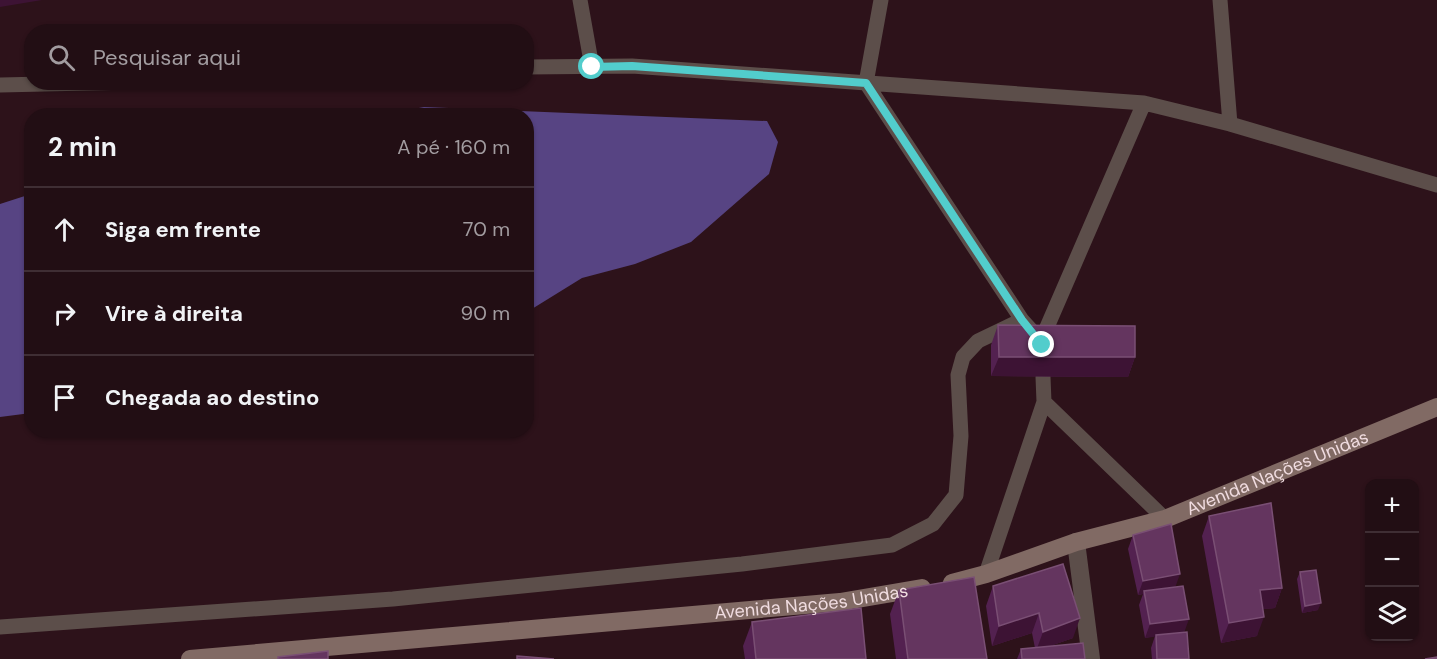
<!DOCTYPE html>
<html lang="pt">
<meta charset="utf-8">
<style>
body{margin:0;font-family:"DM Sans",sans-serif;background:#2e1c22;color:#f1f3f6}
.controls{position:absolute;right:18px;bottom:18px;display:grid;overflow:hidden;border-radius:12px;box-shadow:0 2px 4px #0004}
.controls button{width:54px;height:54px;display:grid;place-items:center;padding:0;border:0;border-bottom:2px solid #3f2e34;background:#220e14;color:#f1f3f6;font:30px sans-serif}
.stop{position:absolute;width:18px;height:18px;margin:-14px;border:4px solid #52cdcc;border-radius:50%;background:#fff}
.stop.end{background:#52cdcc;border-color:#fff;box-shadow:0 2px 6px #0008}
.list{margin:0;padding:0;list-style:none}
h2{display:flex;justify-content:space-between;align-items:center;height:78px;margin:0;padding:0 24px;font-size:26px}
h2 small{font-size:20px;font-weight:400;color:#a29ca0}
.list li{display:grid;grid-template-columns:39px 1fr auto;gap:18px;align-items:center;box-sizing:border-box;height:84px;padding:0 24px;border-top:2px solid #3f2e34}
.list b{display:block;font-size:22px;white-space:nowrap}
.list em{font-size:20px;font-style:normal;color:#a29ca0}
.icon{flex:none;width:33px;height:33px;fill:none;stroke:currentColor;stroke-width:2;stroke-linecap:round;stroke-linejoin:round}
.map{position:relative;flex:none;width:1437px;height:659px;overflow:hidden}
.search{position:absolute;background:#220e14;box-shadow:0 2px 4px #0004;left:24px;top:24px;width:510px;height:66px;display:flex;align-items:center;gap:15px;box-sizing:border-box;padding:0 21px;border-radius:24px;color:#a29ca0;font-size:22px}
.panel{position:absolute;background:#220e14;box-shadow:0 2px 4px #0004;left:24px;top:108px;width:510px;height:330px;border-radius:24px}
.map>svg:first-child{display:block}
.water{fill:#574483}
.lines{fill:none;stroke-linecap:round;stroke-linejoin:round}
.lane{stroke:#5c4e4a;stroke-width:15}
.street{stroke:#5c4e4a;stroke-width:18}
.secondary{stroke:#816a64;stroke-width:18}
.wall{fill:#532150}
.shaded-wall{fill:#3d1334}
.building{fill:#64355f;stroke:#7a4f74;stroke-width:1.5}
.route{stroke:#52cdcc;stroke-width:8}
.labels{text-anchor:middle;stroke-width:4.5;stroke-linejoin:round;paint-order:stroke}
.street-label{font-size:18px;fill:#f0dce0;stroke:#2d121a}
</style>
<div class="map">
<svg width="1437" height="659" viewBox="0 0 1437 659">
<rect width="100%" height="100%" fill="#2d121a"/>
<path class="water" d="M424,107L767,121L778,142L769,174L691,242L635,264L582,278L527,312L526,116L382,115Z
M31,194V413L0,417V204Z"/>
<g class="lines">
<path class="lane" d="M580,0L592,67
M881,0L866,83L1022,320L1041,341L1144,103
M1220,0L1230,124
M526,67L632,66L1144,103L1230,124L1437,185
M0,85L134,82
M1044,402L1165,519
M986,574L1044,402L1043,377
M0,627L393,599L742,564L892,545L933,524L956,495L961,436L958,375L963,357L978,341L1022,320"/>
<path class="street" d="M1076,542L1091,659"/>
<g class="secondary">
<path id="s1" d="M952,583L986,574L1076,542L1165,519L1437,407"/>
<path id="s2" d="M190,659L840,602L922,588"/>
</g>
</g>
<path class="wall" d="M998,325L1135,357L1128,377L991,376V345Z
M1209,516L1282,588L1275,608L1262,609L1257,636L1221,643L1202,536Z
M1133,535L1175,587L1189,659H1152L1151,648L1155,636L1145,638L1139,605L1143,594L1138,595L1128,549Z
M1063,564L1073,638L1050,646L1085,659H1017L1021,649L1035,648L1032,633L992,646L986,606L993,586Z
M1300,572L1318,610L1302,613L1297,579Z
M899,590L987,659H896L890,614Z
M752,622L866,659H745L743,646Z"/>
<path class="shaded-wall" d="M0,0H42L0,7Z
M999,357H1135L1128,377L991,376Z
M1180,574L1175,588L1144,591L1143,594L1138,595L1143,581Z
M1282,588L1275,608L1253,610L1260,590Z
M1321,603L1318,610L1302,613L1305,606Z
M1039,613L1032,633L992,646L999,626Z
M1264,617L1257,636L1221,643L1229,623Z
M1080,618L1073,638L1036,651L1043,632Z
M1189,619L1184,633L1145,638L1150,624Z"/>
<path class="building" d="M998,325L1135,326V357H999Z
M1271,503L1282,588L1260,590L1264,617L1229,623L1209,516Z
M1171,524L1180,574L1143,581L1133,535Z
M1063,564L1080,618L1043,632L1039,613L999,626L993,586Z
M1316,570L1321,603L1305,606L1300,572Z
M974,577L987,659H908L899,590Z
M1183,586L1189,619L1150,624L1144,591Z
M861,608L866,659H756L752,622Z
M1187,632L1189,659H1157L1156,635Z
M1083,643L1085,659H1022L1021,649Z
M328,651V659H278V657Z
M517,656L554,659H517Z
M1437,657V659H1425Z"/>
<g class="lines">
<path class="route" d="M592,67L632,66L866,83L1022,320L1042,345"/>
</g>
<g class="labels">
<g class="street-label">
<text dy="6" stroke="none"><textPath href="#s1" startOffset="344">Avenida Nações Unidas</textPath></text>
<text dy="6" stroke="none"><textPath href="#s2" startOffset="624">Avenida Nações Unidas</textPath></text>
</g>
</g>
</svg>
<div class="controls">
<button>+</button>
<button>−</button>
<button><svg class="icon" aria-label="layers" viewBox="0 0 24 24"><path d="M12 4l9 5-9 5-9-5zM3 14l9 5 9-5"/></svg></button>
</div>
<div class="stop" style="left:592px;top:67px"></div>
<div class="stop end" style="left:1042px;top:345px"></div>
<div class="search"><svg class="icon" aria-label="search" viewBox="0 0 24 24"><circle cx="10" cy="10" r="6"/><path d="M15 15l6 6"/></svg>Pesquisar aqui</div>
<section class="panel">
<h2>2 min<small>A pé · 160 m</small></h2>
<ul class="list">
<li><svg class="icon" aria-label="ahead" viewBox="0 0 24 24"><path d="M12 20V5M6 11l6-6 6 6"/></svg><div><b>Siga em frente</b></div><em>70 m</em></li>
<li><svg class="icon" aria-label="right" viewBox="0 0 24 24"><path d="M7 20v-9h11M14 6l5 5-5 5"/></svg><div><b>Vire à direita</b></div><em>90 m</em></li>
<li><svg class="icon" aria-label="arrive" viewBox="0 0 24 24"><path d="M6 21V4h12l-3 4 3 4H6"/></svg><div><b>Chegada ao destino</b></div></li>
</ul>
</section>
</div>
